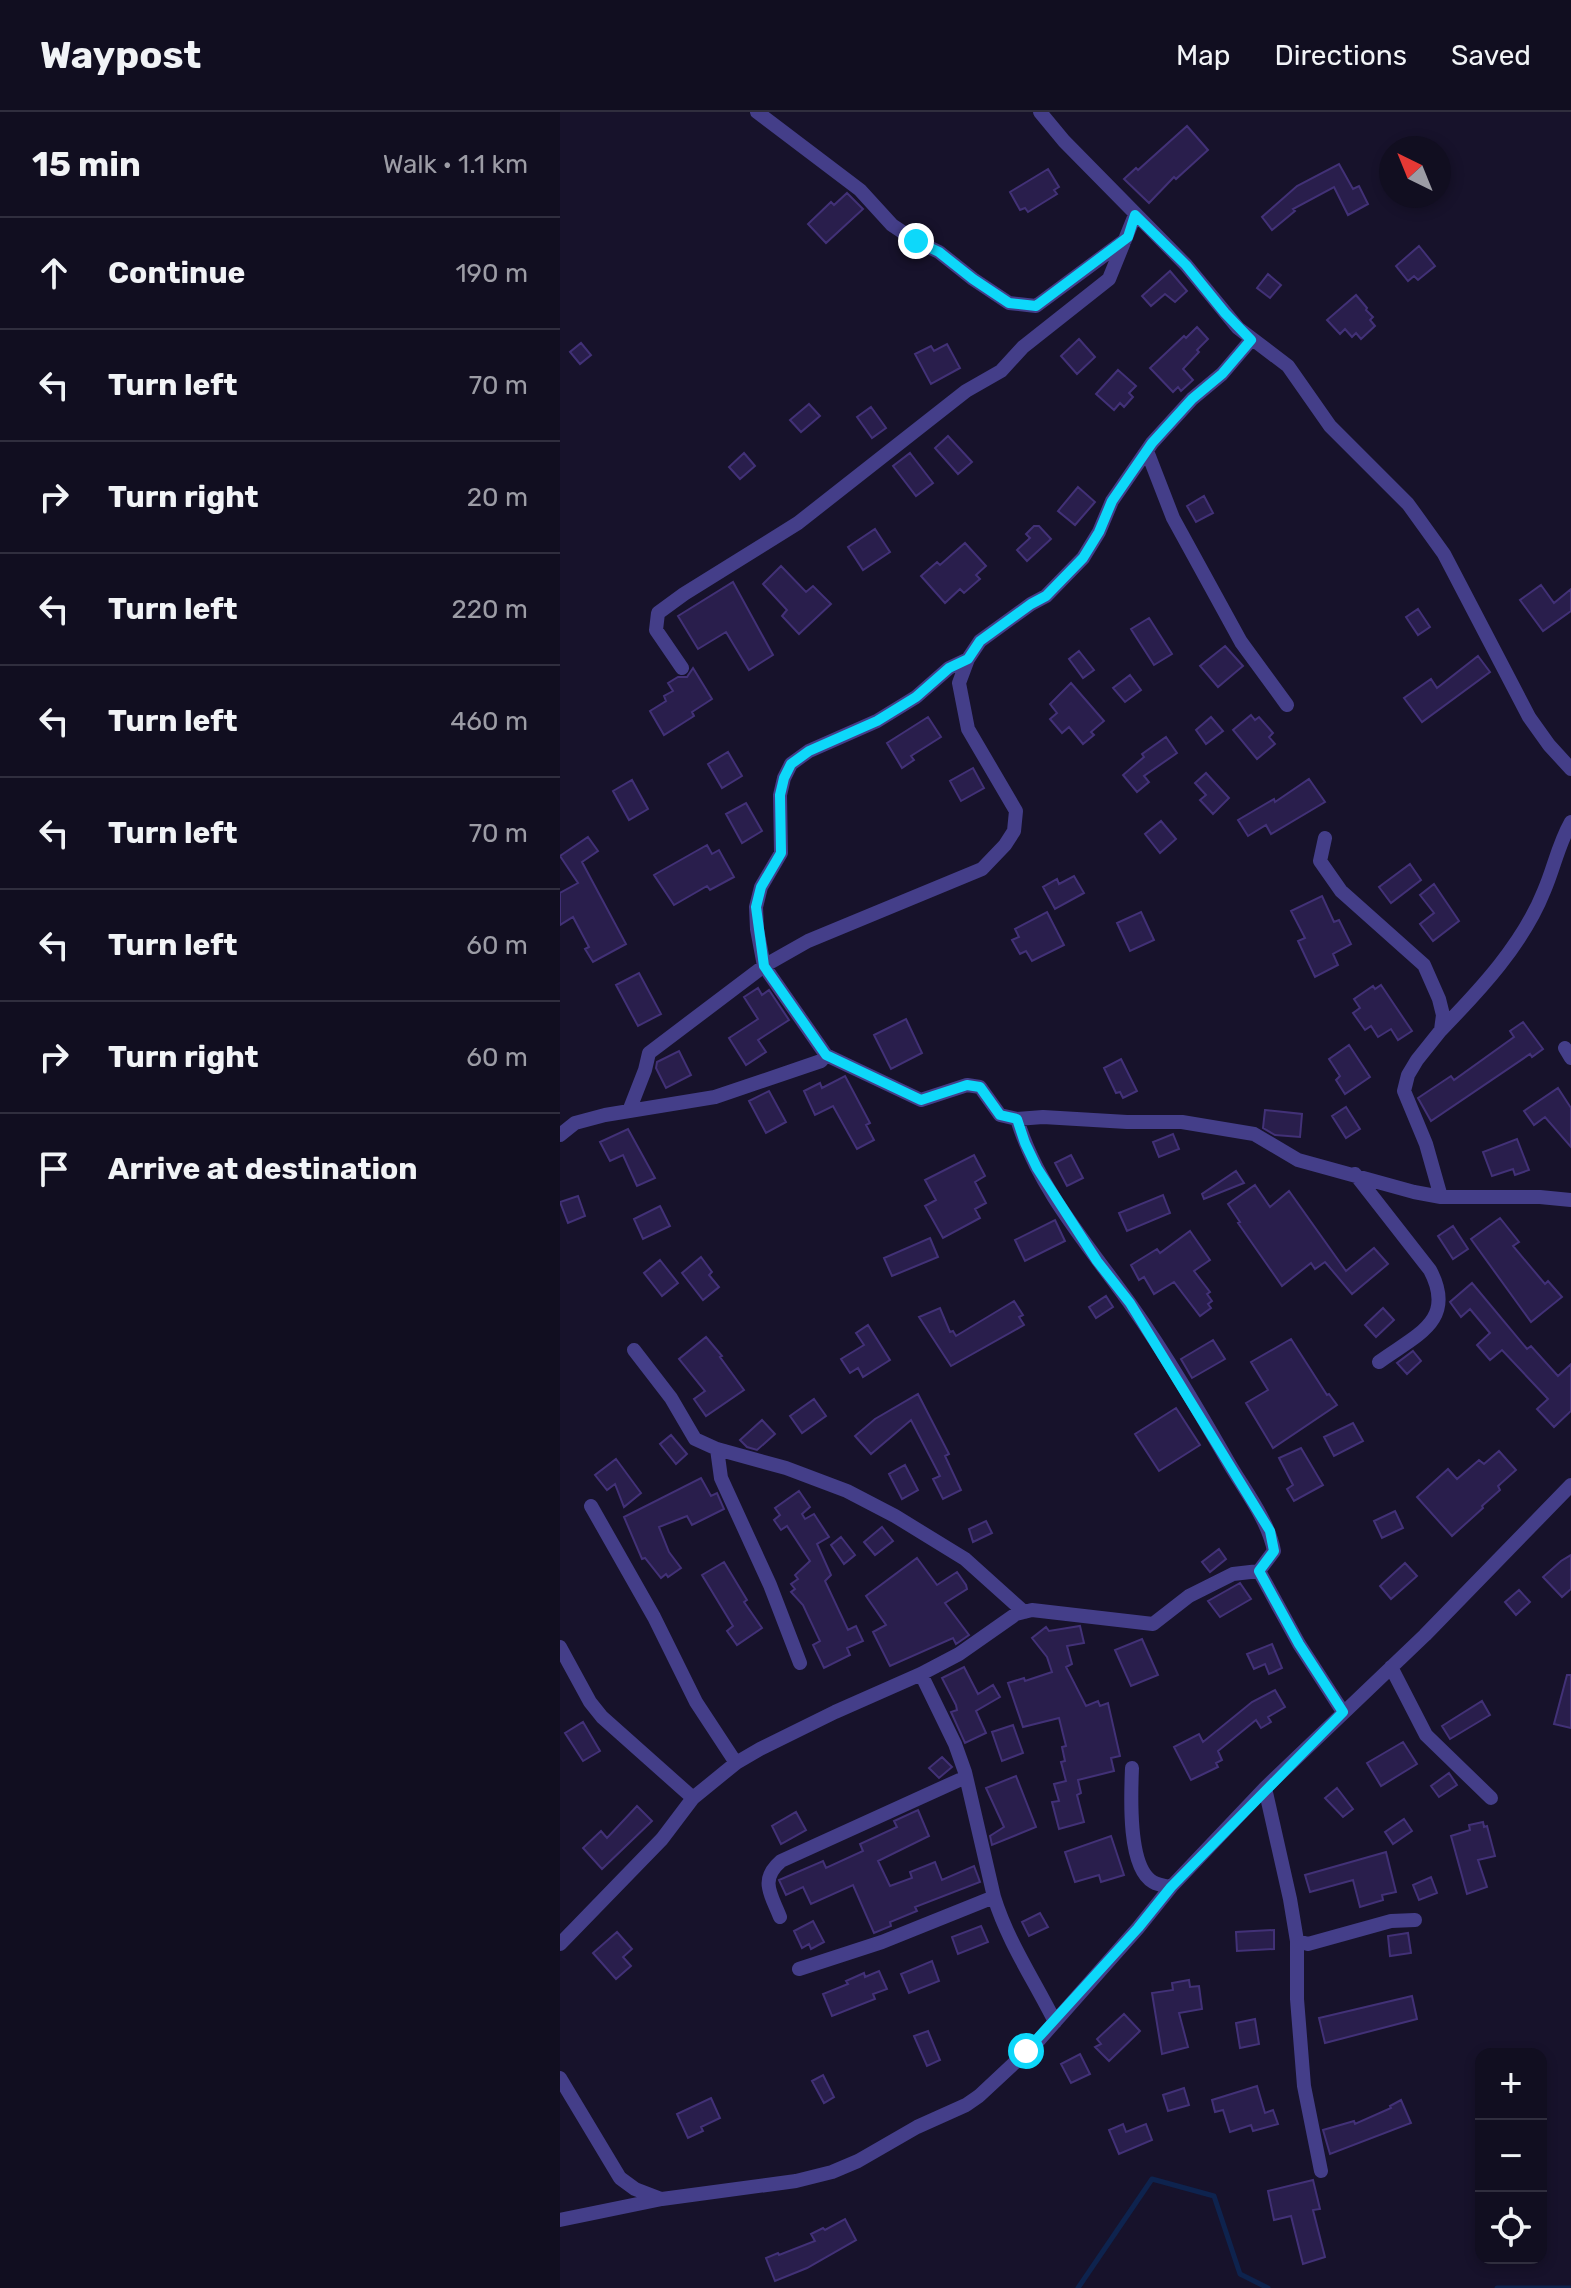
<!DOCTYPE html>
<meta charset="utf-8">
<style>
body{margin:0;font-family:Rubik,sans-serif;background:#1e1c2d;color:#f1f3f6}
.controls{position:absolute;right:24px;bottom:24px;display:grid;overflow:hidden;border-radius:16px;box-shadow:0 4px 12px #0003}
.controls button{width:72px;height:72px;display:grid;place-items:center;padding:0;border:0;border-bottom:2px solid #302e3e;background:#110e20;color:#f1f3f6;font:40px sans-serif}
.compass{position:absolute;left:819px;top:24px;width:72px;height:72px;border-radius:50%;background:#110e20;box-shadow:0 4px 12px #0003;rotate:317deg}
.stop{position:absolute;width:24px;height:24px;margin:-18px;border:6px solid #0dd8fa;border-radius:50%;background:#fff}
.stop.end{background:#0dd8fa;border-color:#fff;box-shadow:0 2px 8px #0008}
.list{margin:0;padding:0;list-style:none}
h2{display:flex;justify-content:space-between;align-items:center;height:104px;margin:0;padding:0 32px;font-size:34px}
h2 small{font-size:26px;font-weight:400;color:#9c9ca5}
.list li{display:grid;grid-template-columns:52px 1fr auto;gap:24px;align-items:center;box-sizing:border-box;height:112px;padding:0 32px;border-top:2px solid #302e3e}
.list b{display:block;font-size:30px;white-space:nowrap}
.list em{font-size:26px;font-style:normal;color:#9c9ca5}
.icon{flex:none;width:44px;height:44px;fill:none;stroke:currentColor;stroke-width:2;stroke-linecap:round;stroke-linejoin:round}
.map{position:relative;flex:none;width:1011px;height:2176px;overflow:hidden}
header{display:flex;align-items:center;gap:48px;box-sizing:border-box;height:112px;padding:0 40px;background:#110e20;border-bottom:2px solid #302e3e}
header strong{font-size:38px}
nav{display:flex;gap:44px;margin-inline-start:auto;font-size:28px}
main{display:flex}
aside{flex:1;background:#110e20}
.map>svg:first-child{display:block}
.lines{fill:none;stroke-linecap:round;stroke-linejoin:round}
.stream{stroke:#0e234e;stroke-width:5}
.building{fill:#291e4c;stroke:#423177;stroke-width:2}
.minor{stroke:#443e89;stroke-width:14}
.route{stroke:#0dd8fa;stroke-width:10}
</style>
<header>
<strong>Waypost</strong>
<nav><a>Map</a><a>Directions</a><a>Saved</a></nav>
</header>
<main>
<aside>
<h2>15 min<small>Walk · 1.1 km</small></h2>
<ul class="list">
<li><svg class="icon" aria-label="ahead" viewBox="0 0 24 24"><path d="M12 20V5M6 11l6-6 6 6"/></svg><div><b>Continue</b></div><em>190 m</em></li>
<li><svg class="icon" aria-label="left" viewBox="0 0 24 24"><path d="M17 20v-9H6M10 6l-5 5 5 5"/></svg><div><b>Turn left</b></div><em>70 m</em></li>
<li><svg class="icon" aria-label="right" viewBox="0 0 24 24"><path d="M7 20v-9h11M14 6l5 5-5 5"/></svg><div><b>Turn right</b></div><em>20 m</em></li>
<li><svg class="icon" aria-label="left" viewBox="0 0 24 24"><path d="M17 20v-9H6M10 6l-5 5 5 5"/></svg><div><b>Turn left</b></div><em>220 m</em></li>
<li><svg class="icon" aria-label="left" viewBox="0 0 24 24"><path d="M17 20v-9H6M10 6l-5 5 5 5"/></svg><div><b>Turn left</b></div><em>460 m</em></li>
<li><svg class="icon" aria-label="left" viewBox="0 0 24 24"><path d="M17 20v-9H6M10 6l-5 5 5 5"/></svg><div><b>Turn left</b></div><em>70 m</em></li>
<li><svg class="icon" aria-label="left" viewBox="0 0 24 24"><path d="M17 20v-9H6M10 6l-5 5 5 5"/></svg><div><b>Turn left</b></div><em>60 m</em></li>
<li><svg class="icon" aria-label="right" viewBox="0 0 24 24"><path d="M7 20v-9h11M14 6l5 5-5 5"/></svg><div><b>Turn right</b></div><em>60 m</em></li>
<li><svg class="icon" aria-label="arrive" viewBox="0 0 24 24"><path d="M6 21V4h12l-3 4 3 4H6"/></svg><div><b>Arrive at destination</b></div></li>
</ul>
</aside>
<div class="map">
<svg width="1011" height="2176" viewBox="0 0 1011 2176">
<rect width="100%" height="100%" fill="#17122b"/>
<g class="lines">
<path class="stream" d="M518,2176L592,2067L654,2084L680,2162L708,2176
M937,2176H1011"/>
</g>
<path class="building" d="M627,14L648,38L616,67L614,65L589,91L564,67L576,56L578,58Z
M779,52L793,77L799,74L808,92L788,103L774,75L733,97L735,99L712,118L702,105L737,74Z
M488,57L499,75L494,78L497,82L468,100L465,96L460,98L450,80Z
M287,81L303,97L266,131L248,112L271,90L274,93Z
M859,134L875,154L858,168L854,164L848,169L836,154Z
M610,159L627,179L615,190L605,182L591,194L582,184Z
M708,162L721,173L710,186L697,176Z
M796,183L807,196L806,198L813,205L810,208L815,214L801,227L796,221L792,225L785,217L780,222L767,208Z
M637,215L648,227L637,238L639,240L623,257L633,268L621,279L618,275L613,280L590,256L624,224L626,226Z
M519,227L535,245L517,262L501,244Z
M21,231L31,243L20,252L10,240Z
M387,232L400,256L371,272L355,242L371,234L374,239Z
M558,258L576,274L569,281L573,285L564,295L560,291L554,298L536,282Z
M249,292L260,304L241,320L230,308Z
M311,295L326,316L312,326L297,305Z
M388,324L412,350L398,362L375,336Z
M184,341L195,354L180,367L169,355Z
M350,341L373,371L356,384L333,354Z
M518,375L535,390L515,413L498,399Z
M644,384L653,401L636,410L627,394Z
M474,414H479L491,427L467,449L457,438L470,426L466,422Z
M315,417L330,440L303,458L288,435Z
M405,431L426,454L416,463L420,467L404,481L400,477L385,491L361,464L377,450L380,453Z
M221,454L246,480L253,474L271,492L239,522L222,504L227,498L203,472Z
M173,470L213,543L189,558L166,520L138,537L118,504Z
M981,473L994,491L1011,477V499L983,519L960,488Z
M858,497L870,515L858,523L846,505Z
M589,506L612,542L594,553L571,517Z
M665,534L683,554L658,575L640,554Z
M519,539L534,558L523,566L509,547Z
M918,544L930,560L862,610L844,586L871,567L877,576Z
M133,556L152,587L132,600L134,604L104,623L90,599L106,589L104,584L113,579L108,571L118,565H127Z
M570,563L581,578L565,590L553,576Z
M511,571L544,609L531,620L534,623L523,632L509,615L502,621L490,607L497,601L490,592Z
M691,603L695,608L699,605L713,621L709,625L715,632L697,647L673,618Z
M368,605L381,625L351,644L354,648L342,656L327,631Z
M651,605L663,619L646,632L636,618Z
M606,625L617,641L584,664L589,670L577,680L563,663L584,645L582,642Z
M168,640L182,664L162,676L148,652Z
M413,656L424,676L401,689L390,669Z
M646,661L669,686L653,702L640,688L646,683L635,671Z
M749,667L765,690L711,722L706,713L688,724L678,708L714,687L715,690Z
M72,668L88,697L69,708L53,679Z
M186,691L202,719L182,731L166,702Z
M601,709L616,727L600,741L585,722Z
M28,725L38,739L22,750L66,832L33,850L25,837L29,835L13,805L0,813V781L18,771L0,744Z
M147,733L152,742L159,738L174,765L150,778L147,774L114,793L94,763Z
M850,752L861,768L831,791L819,775Z
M514,764L524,781L495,797L483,775L497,767L499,772Z
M874,772L899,809L873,829L860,812L874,801L860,783Z
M762,784L774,810L779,808L791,832L773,842L778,853L755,865L738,829L745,826L731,799Z
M487,800L504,833L472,849L466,839L460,842L452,828L459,825L455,817Z
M581,800L594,828L570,839L557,811Z
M79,861L101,902L78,914L56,873Z
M821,873L852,919L838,928L831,917L818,925L811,914L805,918L793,901L800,896L794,887L813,874L815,877Z
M198,876L202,883L209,878L229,908L198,928L206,940L186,953L169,926L198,907L184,885Z
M346,907L362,941L331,957L314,923Z
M963,910L983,937L972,945L970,942L871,1009L858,986L891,964L894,968L954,925L950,919Z
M789,933L810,965L785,982L776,968L780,964L769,947Z
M119,939L131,963L106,976L96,956L97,950Z
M561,947L577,979L563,986L560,980L556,981L544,956Z
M285,964L310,1011L306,1013L314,1028L297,1037L273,994L255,1003L244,979L260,971L262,976Z
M998,976L1011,996V1035L985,1005L974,1013L964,999Z
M209,979L226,1010L206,1021L189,989Z
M786,995L800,1017L786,1026L772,1004Z
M705,998L742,1002L740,1025L715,1023L703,1016Z
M68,1017L95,1066L77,1074L63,1043L50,1049L40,1030Z
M613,1022L619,1037L599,1045L593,1030Z
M957,1027L969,1058L955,1063L953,1057L932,1064L923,1040Z
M414,1043L425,1064L415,1070L426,1091L415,1097L420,1106L383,1126L365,1094L376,1088L365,1068Z
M511,1043L523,1066L507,1074L495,1051Z
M676,1059L684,1071L644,1087L642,1082Z
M695,1073L710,1095L729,1079L786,1159L814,1136L828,1152L792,1182L765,1150L755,1157L751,1151L722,1174L678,1111L680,1110L668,1092Z
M603,1083L610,1101L567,1119L559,1101Z
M18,1084L25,1104L8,1111L0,1090Z
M100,1094L110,1114L83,1127L74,1107Z
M940,1106L959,1130L953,1134L985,1172L988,1169L1002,1185L971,1210L911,1127Z
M495,1108L505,1129L465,1149L455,1128Z
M893,1114L908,1137L893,1147L878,1124Z
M630,1119L650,1148L634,1159L650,1180L647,1182L652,1189L648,1192L651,1196L640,1204L614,1170L594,1182L584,1165L579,1168L571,1153L597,1137L600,1141Z
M370,1126L378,1145L332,1164L324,1146Z
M141,1145L152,1160L149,1163L159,1175L143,1188L122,1161Z
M100,1148L118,1171L102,1184L84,1161Z
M912,1171L967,1237L971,1234L998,1264L1011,1252V1299L994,1315L977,1297L988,1287L942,1238L930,1248L917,1233L930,1221L910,1197L901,1205L890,1190Z
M546,1184L553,1195L536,1206L529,1195Z
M454,1189L463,1203L459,1205L464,1213L391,1254L359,1205L380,1196L390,1220L393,1219L396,1224Z
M823,1196L834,1208L816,1225L805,1213Z
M308,1213L330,1248L303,1265L298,1256L290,1261L281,1247L304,1233L296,1221Z
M146,1225L162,1244L160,1245L184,1278L146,1304L134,1287L145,1279L119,1247Z
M731,1227L767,1283L769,1282L777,1293L713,1336L686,1291L708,1278L691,1250Z
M653,1228L665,1247L632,1266L621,1247Z
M853,1239L861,1249L847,1262L837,1251Z
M358,1282L389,1342L385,1344L401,1378L383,1387L373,1367L380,1364L351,1308L311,1342L295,1324L315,1307Z
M254,1287L266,1304L242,1321L230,1304Z
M616,1296L640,1333L599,1359L575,1322Z
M202,1308L215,1322L197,1338L187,1335L180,1328Z
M793,1311L803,1329L774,1344L764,1325Z
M111,1323L127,1342L116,1352L100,1332Z
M741,1336L763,1373L734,1389L727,1377L733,1373L719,1346Z
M939,1339L956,1358L938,1374L940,1378L922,1394L923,1396L892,1424L857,1385L888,1357L897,1367L919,1348L924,1352Z
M56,1347L81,1381L64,1395L55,1372L47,1378L35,1363Z
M345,1353L358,1378L342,1387L329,1362Z
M141,1366L151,1384L157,1381L164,1397L132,1413L127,1404L99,1415L109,1440L121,1456L108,1465L106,1462L101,1466L85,1446L82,1447L64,1405Z
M239,1379L250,1395L242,1402L245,1407L254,1402L269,1425L257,1432L271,1463L265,1469L288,1518L296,1514L303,1529L287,1536L290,1543L264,1556L253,1533L260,1529L243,1493L231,1480L235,1477L231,1472L238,1467L235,1463L250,1449L227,1414L221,1418L214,1408L220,1403L215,1396Z
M835,1399L843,1416L822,1426L814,1409Z
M426,1409L432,1421L413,1430L409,1417Z
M322,1415L333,1429L315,1443L304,1430Z
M281,1425L295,1443L284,1452L271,1433Z
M659,1437L666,1447L650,1460L642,1450Z
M1011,1443V1477L1002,1485L983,1465L1001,1449Z
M357,1446L377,1473L397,1460L406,1473L407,1477L385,1491L409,1523L396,1532L393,1526L330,1554L313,1520L326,1513L306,1484Z
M164,1450L187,1488L184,1490L202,1516L177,1533L167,1519L173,1514L142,1463Z
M845,1451L857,1464L831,1487L820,1474Z
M680,1471L691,1487L660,1505L648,1489Z
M959,1478L970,1490L956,1503L945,1490Z
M520,1514L524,1531L507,1534L512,1552L506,1555L526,1594L538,1589L540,1594L548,1591L560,1644L551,1646L554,1659L518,1668L521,1681L517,1683L524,1710L499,1717L492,1690L499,1689L494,1672L506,1669L501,1650L505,1649L502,1635L506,1634L499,1606L463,1615L448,1571L464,1566L465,1569L492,1560L487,1545L472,1526L486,1515L489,1519Z
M582,1527L598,1563L571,1574L555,1538Z
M712,1532L722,1556L709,1562L705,1552L694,1557L687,1542Z
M404,1555L418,1582L433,1573L440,1585L416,1599L426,1621L405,1631L391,1600L397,1598L396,1593L382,1566Z
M1007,1563H1011V1616L994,1612Z
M715,1578L725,1595L708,1605L711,1610L701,1616L696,1608L658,1639L662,1648L656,1651L658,1655L631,1668L614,1635L639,1622L643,1630L692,1590Z
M922,1589L930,1603L890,1627L882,1614Z
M23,1610L40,1639L23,1649L5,1621Z
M453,1613L463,1641L442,1649L432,1620Z
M843,1630L857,1652L821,1674L807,1651Z
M382,1645L392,1655L379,1666L369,1656Z
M889,1661L897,1673L879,1685L871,1674Z
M456,1664L476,1715L432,1733L430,1724L444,1715L426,1676Z
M777,1676L793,1697L783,1705L765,1686Z
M77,1694L92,1709L42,1757L23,1736L41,1719L47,1726Z
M358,1698L369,1724L318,1749L330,1774L352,1766L350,1760L375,1750L382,1768L414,1754L420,1770L355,1795L357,1799L330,1810L331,1814L314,1821L293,1773L251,1792L243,1775L226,1783L219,1768L263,1749L266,1756L303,1739L300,1732L337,1715L334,1709Z
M236,1700L246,1718L221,1732L212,1714Z
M844,1707L852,1719L833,1732L825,1720Z
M923,1710L924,1715L927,1714L935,1744L918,1748L927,1775L907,1782L891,1724L910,1718L909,1713Z
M551,1724L564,1763L541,1770L539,1763L515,1770L505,1740Z
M826,1740L836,1780L822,1783L823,1788L800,1795L793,1768L750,1780L745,1763Z
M871,1765L877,1781L859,1788L853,1773Z
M480,1801L488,1815L469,1824L462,1810Z
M253,1809L264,1830L251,1837L249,1832L242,1836L234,1819Z
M421,1814L428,1830L398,1842L392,1825Z
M714,1818V1837L677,1839L676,1820Z
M57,1820L72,1837L63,1845L71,1854L56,1867L33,1841Z
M848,1821L851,1841L830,1844L828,1824Z
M372,1849L379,1869L349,1881L341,1862Z
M319,1859L327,1877L313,1882L315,1887L272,1904L263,1882L288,1872L286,1869L304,1861L305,1865Z
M629,1868L630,1875L639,1874L642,1897L619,1901L628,1935L602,1942L592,1881L613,1878L612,1871Z
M852,1884L857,1907L765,1931L759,1906Z
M564,1902L580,1919L549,1949L535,1935L541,1932L537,1927Z
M695,1907L699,1932L680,1936L676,1911Z
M368,1919L380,1948L367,1954L354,1924Z
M520,1942L530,1962L511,1971L501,1952Z
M263,1963L274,1985L264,1991L252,1969Z
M697,1974L705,2001L713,1998L718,2012L693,2019L691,2013L670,2020L663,1998L655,2000L652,1988Z
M624,1976L629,1993L608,1999L603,1983Z
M151,1986L160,2006L141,2015L143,2019L128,2026L117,2002Z
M841,1988L851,2011L770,2042L763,2018L794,2009L795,2012L831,1996L830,1994Z
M563,2012L566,2020L586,2012L592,2028L559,2042L549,2018Z
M753,2068L760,2097L753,2098L765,2145L743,2152L731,2104L714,2108L708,2079Z
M285,2107L296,2128L247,2156L215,2169L206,2146L218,2141L219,2143L255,2129L251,2122L263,2116L265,2118Z"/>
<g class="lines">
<path class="minor" d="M197,0L300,78L332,113L356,129L379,140L413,167L449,191L476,194L565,128
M480,0L504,29L626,153L678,216L728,254L770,314L848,392L884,442L969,605L989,633L1011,657
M587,339L613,406L681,530L727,593
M122,556L96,518L98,501L124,482L238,411L406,279L441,259L463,235L549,167L575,103
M765,726L760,749L781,779L864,853L879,887L883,903L881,918L857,948L848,963L844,979L866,1032L881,1085
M881,918C920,878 963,832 984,779C994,756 998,733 1011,710
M1005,936L1011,946
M266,943L204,854L197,817L196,795L201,775L221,741L220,683L224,666L231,652L249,639L317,609L356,585L389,556L408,547
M69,999L85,958L89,941L204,854L248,829L422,757L445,733L454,719L456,699L408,617L399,571L408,547L420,529L471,492L486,484L523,446L539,420L552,389L592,331L632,287L662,262L691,228
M0,1023L15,1011L45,1003L155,985L261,949L266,943L361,988L407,973L420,975L440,1003L457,1007L483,1005L567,1010H622L694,1022L738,1048L854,1080L881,1085H980L1011,1088
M795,1062L870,1158C897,1209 856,1223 819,1250
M74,1238L111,1286L135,1327L157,1337L226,1356L287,1379L335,1404L405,1447L464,1500
M157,1337L161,1366L210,1473L240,1551
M31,1394L94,1505L136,1590L176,1651
M699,1459L739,1532L783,1600
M0,1535L30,1590L42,1605L133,1686
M831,1555L866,1623L931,1686
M361,1562L395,1632L405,1660L434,1785
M572,1656C571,1682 567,1755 593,1770C598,1773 605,1774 611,1775
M705,1676L730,1787L737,1829L748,1832L831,1809L855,1808
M220,1805C211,1782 199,1768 221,1749L406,1665
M737,1829V1887L744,1974L761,2059
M0,1832L102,1727L133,1686L176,1651L200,1637L275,1600L361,1562L399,1542L456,1502L472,1498L593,1512L629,1484L673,1462L699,1459L714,1439C708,1408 686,1380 670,1353C639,1299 607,1244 571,1193C529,1134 478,1077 457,1007
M239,1857L322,1830L434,1785C448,1830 474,1868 495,1910
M0,1966L60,2066L75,2077L101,2087
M0,2108L102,2087L236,2069L272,2060L298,2049L357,2015L406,1993L419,1984L478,1929L578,1816L611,1775L705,1676L865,1523L1011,1373"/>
</g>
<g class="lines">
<path class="route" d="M356,129L379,140L413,167L449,191L476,194L568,125L575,103L626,153L665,201L691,228L662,262L632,287L592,331L552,389L539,420L523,446L486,484L471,492L420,529L408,547L389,556L356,585L317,609L249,639L231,652L224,666L220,683L221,741L201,775L196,795L204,854L266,943L361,988L407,973L420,975L440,1003L457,1007L465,1031L477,1056L537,1149L570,1191L710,1419L714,1439L699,1459L739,1532L783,1600L611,1775L578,1816L466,1939"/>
</g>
</svg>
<div class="controls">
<button>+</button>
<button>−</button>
<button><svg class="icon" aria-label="locate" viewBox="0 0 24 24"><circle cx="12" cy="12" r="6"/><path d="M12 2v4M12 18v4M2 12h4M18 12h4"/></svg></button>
</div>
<svg class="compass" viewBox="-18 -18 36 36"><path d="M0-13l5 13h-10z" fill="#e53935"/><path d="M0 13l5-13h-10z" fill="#9c9ca5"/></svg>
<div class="stop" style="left:466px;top:1939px"></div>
<div class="stop end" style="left:356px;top:129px"></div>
</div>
</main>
